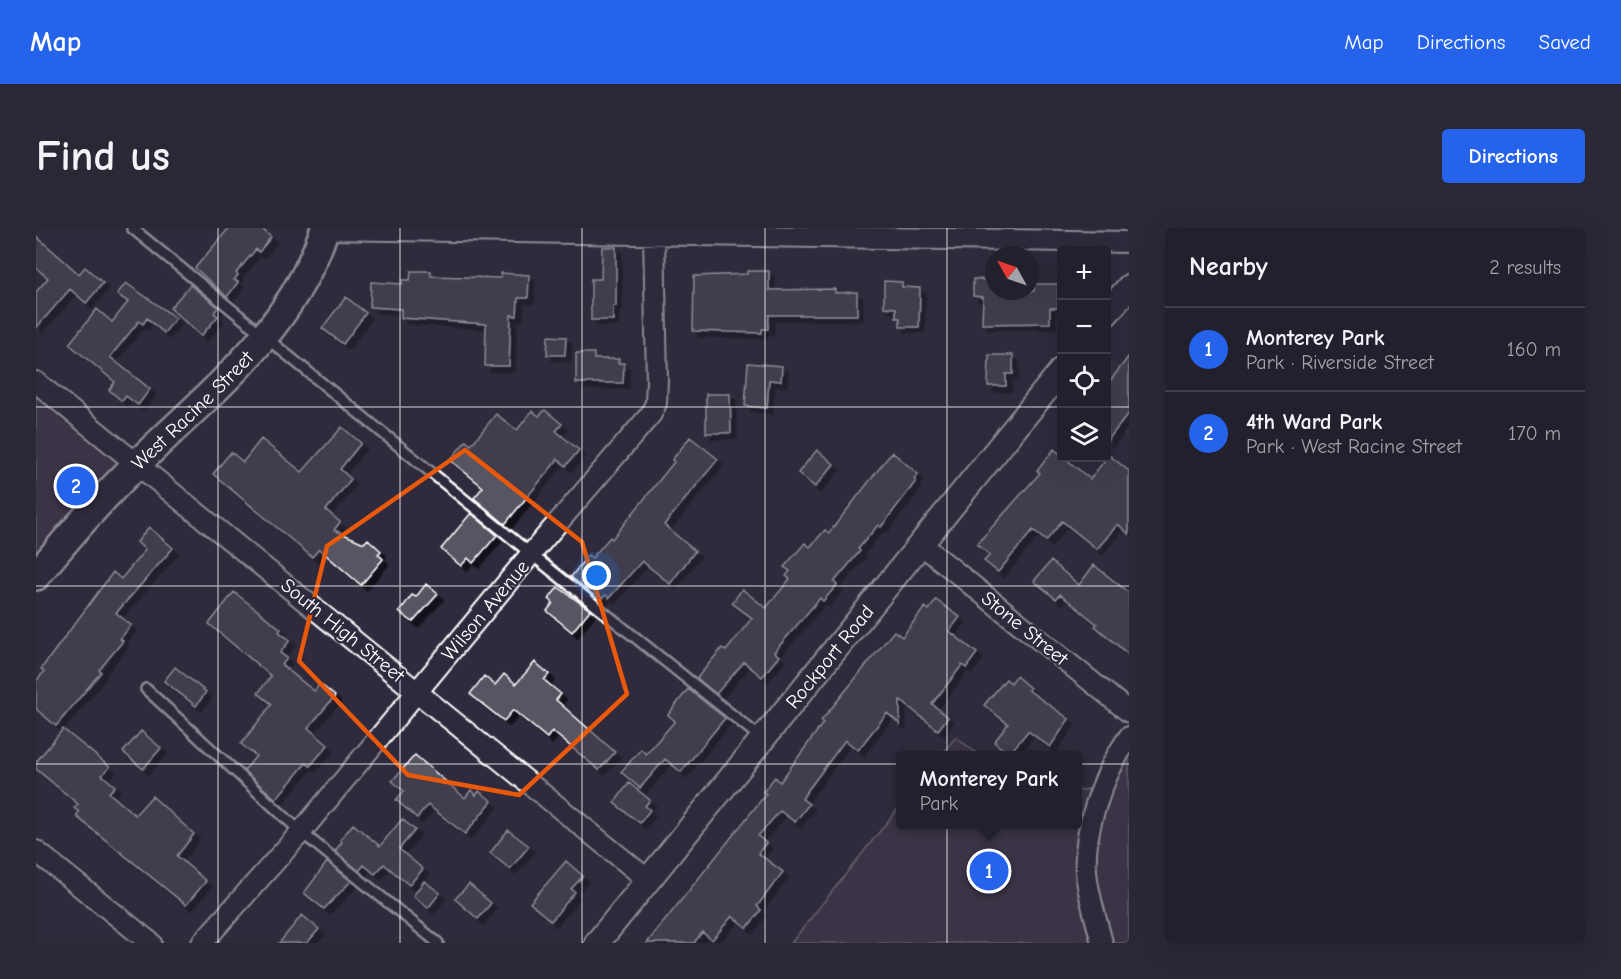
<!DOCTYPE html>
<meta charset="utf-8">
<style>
body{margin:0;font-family:"Comic Neue",sans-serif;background:#2b2836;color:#f1f3f6}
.controls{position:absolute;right:18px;top:18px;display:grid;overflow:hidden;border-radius:6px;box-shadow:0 6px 24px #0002}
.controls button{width:54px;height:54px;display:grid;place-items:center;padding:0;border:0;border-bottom:2px solid #403e4a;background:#23202e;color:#f1f3f6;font:30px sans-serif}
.compass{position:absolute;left:949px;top:18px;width:54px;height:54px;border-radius:50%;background:#23202e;box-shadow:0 6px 24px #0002;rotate:310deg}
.you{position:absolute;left:561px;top:348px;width:21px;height:21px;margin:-15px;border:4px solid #fff;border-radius:50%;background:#1a73e8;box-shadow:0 0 0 9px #1a73e833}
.badge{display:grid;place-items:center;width:39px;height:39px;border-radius:50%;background:#2563eb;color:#fff;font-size:20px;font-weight:700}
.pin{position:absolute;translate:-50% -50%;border:3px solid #fff;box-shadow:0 2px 6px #0006}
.popup{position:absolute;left:860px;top:523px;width:186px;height:78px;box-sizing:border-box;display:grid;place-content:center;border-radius:6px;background:#23202e;filter:drop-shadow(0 2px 4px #0005);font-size:20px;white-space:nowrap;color:#a3a3aa}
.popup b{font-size:22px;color:#f1f3f6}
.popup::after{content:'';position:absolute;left:50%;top:100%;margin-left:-12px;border:12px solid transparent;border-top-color:#23202e}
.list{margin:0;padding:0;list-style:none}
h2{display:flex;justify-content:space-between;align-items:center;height:78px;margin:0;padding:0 24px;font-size:26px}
h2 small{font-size:20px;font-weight:400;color:#a3a3aa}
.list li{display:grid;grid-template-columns:39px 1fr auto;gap:18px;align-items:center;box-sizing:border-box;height:84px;padding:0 24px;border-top:2px solid #403e4a}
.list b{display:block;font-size:22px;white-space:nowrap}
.list p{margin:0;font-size:20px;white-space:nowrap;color:#a3a3aa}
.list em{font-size:20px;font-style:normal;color:#a3a3aa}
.icon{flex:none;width:33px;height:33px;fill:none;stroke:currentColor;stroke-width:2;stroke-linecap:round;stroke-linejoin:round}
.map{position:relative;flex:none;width:1093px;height:715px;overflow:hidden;border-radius:6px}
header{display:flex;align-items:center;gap:36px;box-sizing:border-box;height:84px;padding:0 30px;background:#2563eb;color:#fff}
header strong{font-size:28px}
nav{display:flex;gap:33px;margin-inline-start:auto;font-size:21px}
.intro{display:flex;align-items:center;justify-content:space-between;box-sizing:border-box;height:144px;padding:0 36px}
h1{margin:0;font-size:42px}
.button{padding:15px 27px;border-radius:6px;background:#2563eb;color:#fff;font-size:21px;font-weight:700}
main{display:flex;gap:36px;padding:0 36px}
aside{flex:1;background:#23202e;border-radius:6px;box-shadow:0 6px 24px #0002}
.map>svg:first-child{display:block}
.built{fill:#3c3749}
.green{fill:#464152;stroke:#a2a0a8;stroke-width:1.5}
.building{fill:#595564;stroke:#fff;stroke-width:1.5;filter:url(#shadow)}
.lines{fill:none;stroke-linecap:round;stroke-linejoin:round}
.service-casing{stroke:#fff;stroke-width:14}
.minor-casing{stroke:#fff;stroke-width:24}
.tertiary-casing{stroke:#fff;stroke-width:28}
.secondary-casing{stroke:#fff;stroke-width:32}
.service{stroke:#2f2a3d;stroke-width:9}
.minor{stroke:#2f2a3d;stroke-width:20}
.tertiary{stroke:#2f2a3d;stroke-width:24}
.secondary{stroke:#2f2a3d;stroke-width:27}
.marked{fill:none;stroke:#e8590c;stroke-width:4.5;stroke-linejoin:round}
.grid{fill:none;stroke:#fff;stroke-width:1.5;stroke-opacity:0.55}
.labels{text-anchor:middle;stroke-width:4.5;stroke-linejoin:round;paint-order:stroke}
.street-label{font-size:20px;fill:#fff;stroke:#2f2a3d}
</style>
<header>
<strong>Map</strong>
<nav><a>Map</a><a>Directions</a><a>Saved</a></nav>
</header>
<div class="intro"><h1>Find us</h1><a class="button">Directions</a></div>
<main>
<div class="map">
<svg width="1093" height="715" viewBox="0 0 1093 715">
<defs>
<filter id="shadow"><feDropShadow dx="5.5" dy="5.5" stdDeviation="0" flood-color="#0009"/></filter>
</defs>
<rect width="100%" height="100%" fill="#2f2a3d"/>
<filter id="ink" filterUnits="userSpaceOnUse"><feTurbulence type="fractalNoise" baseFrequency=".0167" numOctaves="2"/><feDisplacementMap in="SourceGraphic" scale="12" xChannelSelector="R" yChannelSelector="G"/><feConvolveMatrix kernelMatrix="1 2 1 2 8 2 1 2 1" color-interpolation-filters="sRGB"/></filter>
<g filter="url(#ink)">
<path class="built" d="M1070,128L1093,146V213L1071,196Z"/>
<path class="green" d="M0,154L101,236L0,348Z
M920,509L943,527H905Z
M1093,509V715H755L864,578V596H1042V563L1065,559Z"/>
<path class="building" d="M193,0H225L235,9L223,24L220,21L200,45L202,47L198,52L202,54L191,69L159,40Z
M0,8L43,46L49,39L67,55L50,75L34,61L0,100V64L12,50L0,40Z
M566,19H580V78H577V92H555V51H565Z
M375,43H395V48L465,50V45L493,47L492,70H482L481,88L475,87L473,138H449L450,96L365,90V81L334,79L335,54L366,56V52H374Z
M711,43H733V62L799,61V65L821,64V87H733L732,101H726V105L657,103L658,48L711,46Z
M937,51L958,52V63H998V56H1022V80H1014V95L946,96L947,69L937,68Z
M848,53L866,54V59L884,60L883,99H864V90H860V80L848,79Z
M90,55L140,90L128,105L111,90L107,96L103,93L74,129L114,161L102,177L90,168L86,173L73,162L79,154L33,116L61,81L76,94L92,74L81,66Z
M154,57L182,79L178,85L182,88L165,108L134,80Z
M310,69L330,85L307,116L286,100Z
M512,108L530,109L529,127H511Z
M540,125H558V131H583L582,135H588L587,155H540Z
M953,127H977V146H970V158H952Z
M1093,128V185L1071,213V157Z
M712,135L746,138L745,153L733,152L731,180L709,178Z
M670,166H694L695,205H670Z
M509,182L526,196L520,203L543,222L530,238L522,231L469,296L438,270L447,259L414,232L430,213L435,217L460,186L481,202L496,183L503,188Z
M306,199L325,215L304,241L315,251L290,282L304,294L298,302L328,315L332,311L345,323L342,326L347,331L325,357L283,321L276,329L177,246L195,224L207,234L225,211L266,244Z
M654,209L682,231L628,297L659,323L634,356L606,333L573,370L570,367L563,372L535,349L552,327L556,330L574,309L576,311L638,234L636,232Z
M1018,221L1054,251L1073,227L1093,243V306L1082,296L1061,321L1026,293L1010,313L997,302L962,344L948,333L954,327L941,316L1004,245L1001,243Z
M781,222L798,236L779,259L762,245Z
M856,224L882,246L878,251L880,253L845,299L842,297L822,321L824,323L798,354L801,357L787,373L784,370L738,424L743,428L726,449L708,434L680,466L661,450L686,420L690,423L716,390L696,375L706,361L730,380L754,351L750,348L754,343L748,339L769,315L774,319L789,302L793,305Z
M435,285L461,307L437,335L432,330L425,338L405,321Z
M113,299L137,320L80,385L95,397L84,411L87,413L63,442L65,444L20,498L0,481V453L8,444L5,441L77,344L85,351L109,322L101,314Z
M1015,333L1043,357L1058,337L1093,365V427L1059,398L1061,396L1024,366L1020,371L998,353Z
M390,356L402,366L377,394L363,384L376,367L380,369Z
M522,359L554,382L536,404L511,383L517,375L513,371Z
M198,364L245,401L243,404L254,412L244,425L251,430L246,437L278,463L284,456L299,468L272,500L292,517L274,538L270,535L240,571L208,543L220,528L205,516L236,476L222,465L235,448L173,396Z
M900,372L924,389L913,403L941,425L930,440L926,437L896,476L912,489L902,502L864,472V496L851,485L822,522L809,512L769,566L766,571L773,576L759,594L744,583L722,608L730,615L722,625L747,644L721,678L725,682L711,700L696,688L676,712L666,704L658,715H611L730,566L727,564L739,549L744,554L787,495L785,493L858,403L866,409L889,379L893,382Z
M499,434L513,446L508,452L525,466L520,472L579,524L563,542L516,503L511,510L477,482L468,493L434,466L448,448L459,457L468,446L480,456Z
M139,439L170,464L160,478L128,453Z
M980,448L994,460L992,462L1033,491L1014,519L992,503L973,526L958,514L972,496L948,477L970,451L975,455Z
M652,461L689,490L645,544L629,531L604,560L585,544L605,521L610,526L639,493L632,487Z
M27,501L74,539L66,547L79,558L73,565L99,587L116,568L158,606L141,628L170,653L150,677L40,588L43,584L38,580L42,576L0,541V534Z
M105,503L125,520L107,541L87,524Z
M379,527L429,570L435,562L440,567L443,563L456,573L429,606L392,577L381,590L360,572L368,563L356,553Z
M593,555L614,572L609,578L614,582L604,595L578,575Z
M366,591L379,602L363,621L387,641L373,657L348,636L339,646L328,637L323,643L299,623L306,614L304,612L317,596L344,618Z
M472,602L493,618L474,641L454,625Z
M530,633L547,648L535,661L539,664L515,693L494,675Z
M291,634L315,653L288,681L268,665Z
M388,653L404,665L392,680L377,668Z
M433,656L455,675L442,691L419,671Z
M266,687L283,701L271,715H243Z"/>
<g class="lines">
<g class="service-casing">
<path id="service" d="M96,0L495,326L725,510
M110,461L265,604L402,715"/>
</g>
<g class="minor-casing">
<path id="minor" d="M289,1L1093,14
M0,154L612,652
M885,316L1093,484
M0,623L115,715
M166,715L265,604L495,326L615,186L620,175L621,152L618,7
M1066,715C1061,694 1054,673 1051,652C1044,607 1067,546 1093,509"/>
</g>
<g class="tertiary-casing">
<g id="tertiary">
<path d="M1070,86L1093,59"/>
<path id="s1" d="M561,715L1026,142"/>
</g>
</g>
<g class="secondary-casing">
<g id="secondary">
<path id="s2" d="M0,348C32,309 65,271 101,236C175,163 256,103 289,0"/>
</g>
</g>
<use href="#service" class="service"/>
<use href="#minor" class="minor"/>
<use href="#tertiary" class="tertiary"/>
<use href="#secondary" class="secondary"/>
</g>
</g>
<path d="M0 0H1093V715H0ZM429,222L546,314L591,466L483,567L372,547L263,433L291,318Z" fill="#2f2a3d" fill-opacity=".55" fill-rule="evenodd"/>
<path class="marked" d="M429,222L546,314L591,466L483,567L372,547L263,433L291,318Z"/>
<path class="grid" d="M182,0V715M364,0V715M546,0V715M729,0V715M911,0V715M0,179H1026M1070,179H1093M0,358H1093M0,536H1093"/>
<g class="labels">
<g class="street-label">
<text dy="7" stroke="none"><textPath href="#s2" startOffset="228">West Racine Street</textPath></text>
<text transform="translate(449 382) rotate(-50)" y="7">Wilson Avenue</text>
<text transform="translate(989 400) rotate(39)" y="7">Stone Street</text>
<text transform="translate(307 402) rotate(39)" y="7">South High Street</text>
<text dy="7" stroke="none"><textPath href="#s1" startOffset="369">Rockport Road</textPath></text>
</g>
</g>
</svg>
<div class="controls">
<button>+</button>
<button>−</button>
<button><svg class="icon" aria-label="locate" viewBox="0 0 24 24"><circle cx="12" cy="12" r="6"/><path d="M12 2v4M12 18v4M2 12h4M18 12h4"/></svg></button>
<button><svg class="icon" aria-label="layers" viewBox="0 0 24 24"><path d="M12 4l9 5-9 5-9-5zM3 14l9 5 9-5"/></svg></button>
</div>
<svg class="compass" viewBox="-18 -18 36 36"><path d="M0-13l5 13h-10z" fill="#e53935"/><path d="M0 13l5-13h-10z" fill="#a3a3aa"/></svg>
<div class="you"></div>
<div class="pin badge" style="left:953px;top:643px">1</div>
<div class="popup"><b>Monterey Park</b>Park</div>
<div class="pin badge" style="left:40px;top:258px">2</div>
</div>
<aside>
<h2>Nearby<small>2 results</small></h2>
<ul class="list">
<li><span class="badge">1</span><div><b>Monterey Park</b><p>Park · Riverside Street</p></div><em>160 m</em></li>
<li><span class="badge">2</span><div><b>4th Ward Park</b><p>Park · West Racine Street</p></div><em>170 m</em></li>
</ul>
</aside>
</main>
